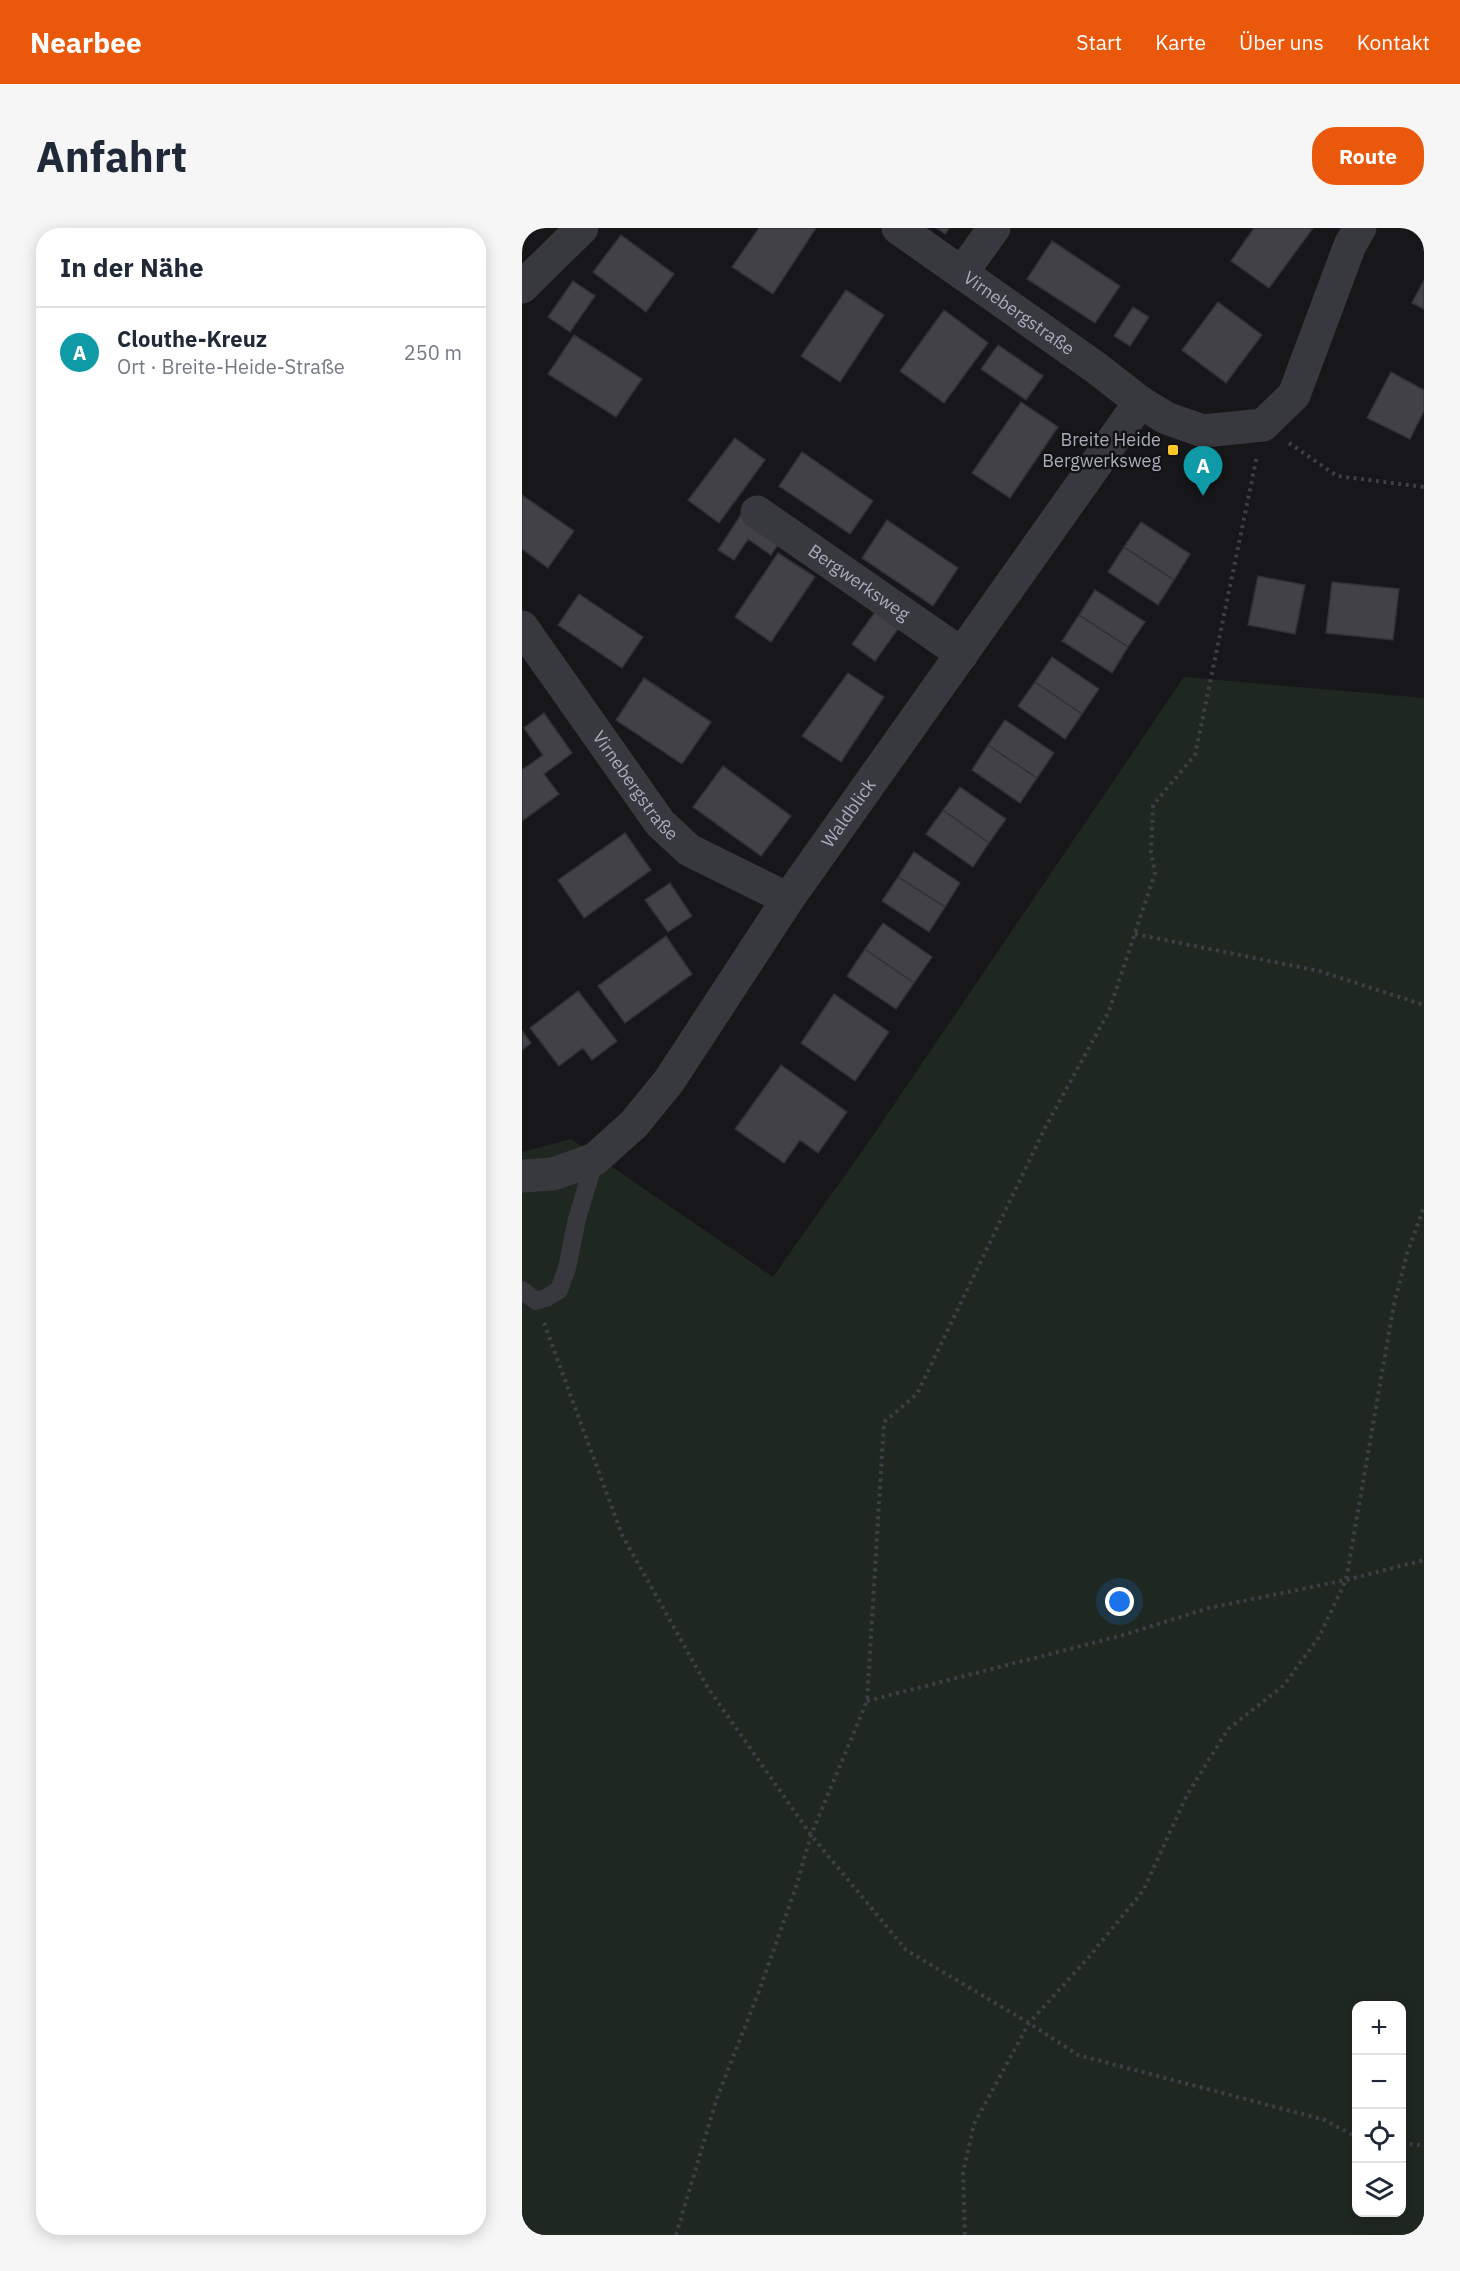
<!DOCTYPE html>
<html lang="de">
<meta charset="utf-8">
<style>
body{margin:0;font-family:"IBM Plex Sans",sans-serif;background:#f6f6f7;color:#1f2937}
.controls{position:absolute;right:18px;bottom:18px;display:grid;overflow:hidden;border-radius:12px;box-shadow:0 3px 15px #0003}
.controls button{width:54px;height:54px;display:grid;place-items:center;padding:0;border:0;border-bottom:2px solid #e0e1e3;background:#fff;color:#1f2937;font:30px sans-serif}
.you{position:absolute;left:598px;top:1374px;width:21px;height:21px;margin:-15px;border:4px solid #fff;border-radius:50%;background:#1a73e8;box-shadow:0 0 0 9px #1a73e833}
.badge{display:grid;place-items:center;width:39px;height:39px;border-radius:50%;background:#ea580c;color:#fff;font-size:20px;font-weight:700}
.pin{position:absolute;translate:-50% -50px;filter:drop-shadow(0 2px 3px #0008)}
.pin::after{content:'';position:absolute;top:32px;width:21px;height:18px;background:inherit;clip-path:polygon(0 0,100% 0,50% 100%)}
.list{margin:0;padding:0;list-style:none}
h2{display:flex;justify-content:space-between;align-items:center;height:78px;margin:0;padding:0 24px;font-size:26px}
h2 small{font-size:20px;font-weight:400;color:#747a83}
.list li{display:grid;grid-template-columns:39px 1fr auto;gap:18px;align-items:center;box-sizing:border-box;height:90px;padding:0 24px;border-top:2px solid #e0e1e3}
.list b{display:block;font-size:22px;white-space:nowrap}
.list p{margin:0;font-size:20px;white-space:nowrap;color:#747a83}
.list em{font-size:20px;font-style:normal;color:#747a83}
.icon{flex:none;width:33px;height:33px;fill:none;stroke:currentColor;stroke-width:2;stroke-linecap:round;stroke-linejoin:round}
.map{position:relative;flex:none;width:902px;height:2007px;overflow:hidden;border-radius:24px}
header{display:flex;align-items:center;gap:36px;box-sizing:border-box;height:84px;padding:0 30px;background:#ea580c;color:#fff}
header strong{font-size:28px}
nav{display:flex;gap:33px;margin-inline-start:auto;font-size:21px}
.intro{display:flex;align-items:center;justify-content:space-between;box-sizing:border-box;height:144px;padding:0 36px}
h1{margin:0;font-size:42px}
.button{padding:15px 27px;border-radius:24px;background:#ea580c;color:#fff;font-size:21px;font-weight:700}
main{display:flex;gap:36px;padding:0 36px}
aside{flex:1;background:#fff;border-radius:24px;box-shadow:0 3px 15px #0003}
.map>svg:first-child{display:block}
.green{fill:#1f2820;fill-rule:evenodd}
.building{fill:#414146;stroke:#313136;stroke-width:1.5}
.lines{fill:none;stroke-linecap:round;stroke-linejoin:round}
.path{stroke:#3e3f46;stroke-width:4;stroke-dasharray:3 4.5;stroke-linecap:butt}
.service{stroke:#38383f;stroke-width:18}
.minor{stroke:#38383f;stroke-width:33}
.poi-dot{fill:#ffc729;stroke:#121214;stroke-width:2}
.labels{text-anchor:middle;stroke-width:5;stroke-linejoin:round;paint-order:stroke}
.street-label{font-size:18px;fill:#a8acba;stroke:#121214}
.poi-label{font-size:18px;fill:#a8acba;stroke:#121214;text-anchor:end}
</style>
<header>
<strong>Nearbee</strong>
<nav><a>Start</a><a>Karte</a><a>Über uns</a><a>Kontakt</a></nav>
</header>
<div class="intro"><h1>Anfahrt</h1><a class="button">Route</a></div>
<main>
<aside>
<h2>In der Nähe<small></small></h2>
<ul class="list">
<li><span class="badge" style="background:#0f9aa8">A</span><div><b>Clouthe-Kreuz</b><p>Ort · Breite-Heide-Straße</p></div><em>250 m</em></li>
</ul>
</aside>
<div class="map">
<svg width="902" height="2007" viewBox="0 0 902 2007">
<rect width="100%" height="100%" fill="#171719"/>
<path class="green" d="M662,449L902,470V2007H0V924L49,911L251,1049L350,909ZM834,1778H880V1984H834Z"/>
<path class="building" d="M237,0H294L251,66L210,39Z
M415,0H427L423,6Z
M732,0H791L747,60L709,33Z
M99,7L152,46L124,84L71,44Z
M530,13L598,58L573,95L505,51Z
M902,52V81L890,75Z
M51,53L73,68L48,104L26,89Z
M324,62L362,87L318,154L279,128Z
M696,74L740,107L704,155L660,122Z
M611,79L627,89L608,118L592,108Z
M422,82L466,115L422,175L378,143Z
M52,107L120,151L94,189L26,146Z
M476,117L521,148L504,172L459,141Z
M869,144L902,162V183L888,211L845,190Z
M499,174L536,199L488,270L450,245Z
M213,210L243,232L197,295L166,272Z
M280,224L351,273L328,306L257,258Z
M0,267L52,303L26,340L0,321Z
M220,285L260,311L249,327L226,311L212,332L196,322Z
M365,292L436,340L411,378L340,330Z
M619,294L668,326L652,352L602,319Z
M602,319L652,352L636,377L586,344Z
M256,325L293,349L249,414L213,389Z
M736,348L783,357L773,406L726,397Z
M810,354L877,361L871,412L804,405Z
M573,362L623,394L606,419L557,387Z
M57,366L121,409L100,440L36,397Z
M353,384L376,401L353,433L330,416Z
M557,387L606,419L590,445L540,413Z
M530,429L577,461L560,486L513,454Z
M326,445L362,469L319,534L280,508Z
M122,450L189,494L160,536L94,492Z
M513,454L560,486L543,511L496,478Z
M22,485L50,525L22,546L37,566L0,593V542L21,527L2,500Z
M483,492L532,525L515,550L466,517Z
M466,517L515,550L498,575L450,542Z
M201,538L269,588L239,628L171,579Z
M438,559L484,591L467,615L421,582Z
M421,582L467,615L451,639L404,606Z
M103,605L129,642L62,690L36,652Z
M392,624L438,655L423,679L376,649Z
M376,649L423,679L407,704L360,673Z
M148,655L170,688L146,704L123,672Z
M361,695L410,729L392,755L343,721Z
M144,708L170,746L103,795L76,758Z
M343,721L392,755L374,781L325,748Z
M56,763L95,813L70,832L61,820L37,838L8,800Z
M312,766L367,804L333,853L279,815Z
M0,803L9,815L0,822Z
M259,837L325,884L296,925L278,912L262,935L213,901Z"/>
<g class="lines">
<path class="path" d="M767,215L815,248L902,259
M613,706L797,743L902,777
M22,1095L100,1307L186,1460L289,1607L384,1722L507,1795L556,1827L803,1892L834,1909
M345,1473L598,1408L687,1380L824,1352L902,1332
M880,1916L902,1917
M154,2007L195,1870L237,1763L274,1659L289,1607L345,1473L362,1194L395,1166L524,898L587,783L633,645L629,624L631,577L673,527L735,228
M443,2007L441,1945L452,1896L507,1795L566,1730L621,1663L665,1567L706,1501L762,1457L797,1409L824,1352L872,1076L885,1026L902,979"/>
<path class="service" d="M0,1062L14,1073L24,1070L37,1062L45,1040L55,991L73,931"/>
<g class="minor">
<path id="s1" d="M376,0L573,139L618,174L644,190L681,203L741,197L772,167L828,17L838,0"/>
<path d="M440,45L472,0"/>
<path d="M0,59L60,0"/>
<path id="s2" d="M235,284L440,426"/>
<path id="s3" d="M0,399L138,595L167,622L266,671"/>
<path id="s4" d="M0,948L31,946L73,931L112,896L147,853L266,671L618,174"/>
</g>
</g>
<rect class="poi-dot" x="645" y="216" width="12" height="12" rx="3"/>
<g class="labels">
<g class="street-label">
<text dy="6" stroke="none"><textPath href="#s1" startOffset="148">Virnebergstraße</textPath></text>
<text dy="6" stroke="none"><textPath href="#s2" startOffset="124">Bergwerksweg</textPath></text>
<text dy="6" stroke="none"><textPath href="#s3" startOffset="195">Virnebergstraße</textPath></text>
<text dy="6" stroke="none"><textPath href="#s4" startOffset="506">Waldblick</textPath></text>
</g>
<g class="poi-label">
<text x="639" y="218">Breite Heide<tspan x="639" dy="21">Bergwerksweg</tspan></text>
</g>
</g>
</svg>
<div class="controls">
<button>+</button>
<button>−</button>
<button><svg class="icon" aria-label="locate" viewBox="0 0 24 24"><circle cx="12" cy="12" r="6"/><path d="M12 2v4M12 18v4M2 12h4M18 12h4"/></svg></button>
<button><svg class="icon" aria-label="layers" viewBox="0 0 24 24"><path d="M12 4l9 5-9 5-9-5zM3 14l9 5 9-5"/></svg></button>
</div>
<div class="you"></div>
<div class="pin badge" style="left:681px;top:268px;background:#0f9aa8">A</div>
</div>
</main>
